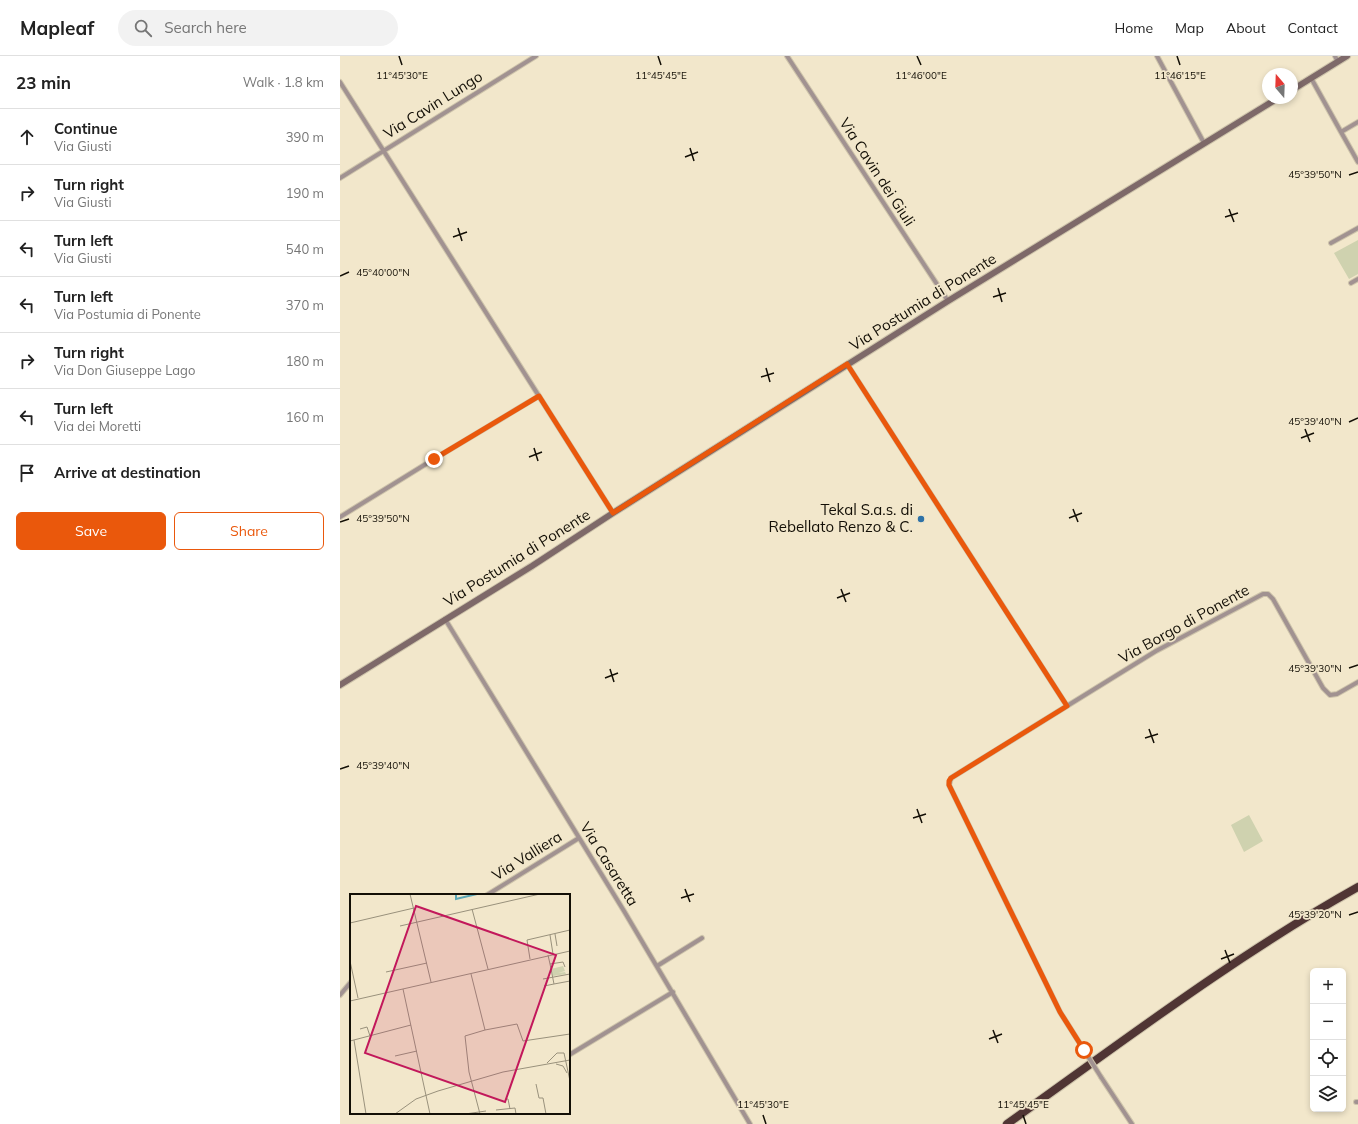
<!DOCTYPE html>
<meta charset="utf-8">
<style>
body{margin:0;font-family:Mulish,sans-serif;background:#f2f2f2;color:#222}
.controls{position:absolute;right:12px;bottom:12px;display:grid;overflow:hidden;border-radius:6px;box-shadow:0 2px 6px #0003}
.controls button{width:36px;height:36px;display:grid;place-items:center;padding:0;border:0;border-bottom:1px solid #e0e0e0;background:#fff;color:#222;font:20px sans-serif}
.compass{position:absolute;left:922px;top:12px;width:36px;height:36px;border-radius:50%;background:#fff;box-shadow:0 2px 6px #0003;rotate:341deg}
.stop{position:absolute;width:12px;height:12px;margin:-9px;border:3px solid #ea580c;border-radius:50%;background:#fff}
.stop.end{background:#ea580c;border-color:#fff;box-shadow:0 1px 4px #0008}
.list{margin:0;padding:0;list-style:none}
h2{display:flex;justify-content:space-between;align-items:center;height:52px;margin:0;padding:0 16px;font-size:17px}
h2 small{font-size:13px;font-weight:400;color:#767676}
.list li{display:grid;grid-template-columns:26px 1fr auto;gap:12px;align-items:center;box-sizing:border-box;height:56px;padding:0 16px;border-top:1px solid #e0e0e0}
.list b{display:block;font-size:15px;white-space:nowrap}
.list p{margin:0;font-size:13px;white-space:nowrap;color:#767676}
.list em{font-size:13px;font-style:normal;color:#767676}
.actions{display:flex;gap:8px;padding:12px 16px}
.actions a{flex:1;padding:9px 0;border:1px solid #ea580c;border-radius:6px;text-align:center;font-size:14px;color:#ea580c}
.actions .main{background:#ea580c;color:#fff}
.icon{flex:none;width:22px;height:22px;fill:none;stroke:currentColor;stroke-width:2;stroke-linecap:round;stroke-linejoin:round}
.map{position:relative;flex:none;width:1018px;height:1068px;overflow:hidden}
header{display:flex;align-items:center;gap:24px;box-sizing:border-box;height:56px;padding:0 20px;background:#fff;border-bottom:1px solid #e0e0e0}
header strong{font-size:19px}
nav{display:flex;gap:22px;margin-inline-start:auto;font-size:14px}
.search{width:280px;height:36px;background:#f2f2f2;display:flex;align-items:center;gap:10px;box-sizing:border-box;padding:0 14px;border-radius:22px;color:#767676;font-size:15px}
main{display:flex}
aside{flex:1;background:#fff}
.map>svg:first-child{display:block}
.green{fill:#cfd2af}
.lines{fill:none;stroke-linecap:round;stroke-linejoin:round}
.street-casing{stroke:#cec4ab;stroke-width:6}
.secondary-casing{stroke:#cec4ab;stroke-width:8}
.highway-casing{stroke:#cec4ab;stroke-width:10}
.street{stroke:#a19291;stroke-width:4}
.secondary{stroke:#7e6969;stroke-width:6}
.highway{stroke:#503534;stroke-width:8}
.street-bridge-casing{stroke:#cec4ab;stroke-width:6;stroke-linecap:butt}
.street-bridge{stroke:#a19291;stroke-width:4}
.route{stroke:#ea580c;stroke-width:5}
.ticks{fill:none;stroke:#130f06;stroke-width:1.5}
.poi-dot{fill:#2e72a7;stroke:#f2e7cb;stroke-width:1.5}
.labels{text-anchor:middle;stroke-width:3.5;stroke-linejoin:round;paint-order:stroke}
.street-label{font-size:15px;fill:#130f06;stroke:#f2e7cb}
.poi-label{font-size:15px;fill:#130f06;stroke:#f2e7cb;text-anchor:end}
.inset-river{fill:none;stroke:#5ba7b6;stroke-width:2}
.inset-road{fill:none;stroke:#99917c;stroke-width:1}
.view{fill:#c2185b;fill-opacity:0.15;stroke:#c2185b;stroke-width:2}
.inset-edge{fill:none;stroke:#130f06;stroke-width:2}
.ticks-label{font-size:10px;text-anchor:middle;fill:#130f06;stroke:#f2e7cb;stroke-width:3.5;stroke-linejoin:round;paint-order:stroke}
</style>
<header>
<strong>Mapleaf</strong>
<div class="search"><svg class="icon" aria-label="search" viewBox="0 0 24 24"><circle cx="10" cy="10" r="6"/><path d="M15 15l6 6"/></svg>Search here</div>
<nav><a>Home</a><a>Map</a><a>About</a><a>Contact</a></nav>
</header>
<main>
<aside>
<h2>23 min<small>Walk · 1.8 km</small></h2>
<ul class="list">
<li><svg class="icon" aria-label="ahead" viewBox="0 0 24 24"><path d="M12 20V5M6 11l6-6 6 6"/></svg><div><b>Continue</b><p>Via Giusti</p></div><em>390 m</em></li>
<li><svg class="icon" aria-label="right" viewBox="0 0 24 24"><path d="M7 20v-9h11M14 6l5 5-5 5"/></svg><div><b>Turn right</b><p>Via Giusti</p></div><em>190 m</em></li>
<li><svg class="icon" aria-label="left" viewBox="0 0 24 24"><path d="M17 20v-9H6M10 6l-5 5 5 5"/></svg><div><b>Turn left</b><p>Via Giusti</p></div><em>540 m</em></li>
<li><svg class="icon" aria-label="left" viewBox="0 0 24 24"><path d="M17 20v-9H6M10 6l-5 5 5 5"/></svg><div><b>Turn left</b><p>Via Postumia di Ponente</p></div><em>370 m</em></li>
<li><svg class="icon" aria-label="right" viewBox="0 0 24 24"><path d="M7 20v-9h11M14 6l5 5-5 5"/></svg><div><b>Turn right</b><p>Via Don Giuseppe Lago</p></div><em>180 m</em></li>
<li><svg class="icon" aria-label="left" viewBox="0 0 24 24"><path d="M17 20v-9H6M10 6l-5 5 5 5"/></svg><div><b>Turn left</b><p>Via dei Moretti</p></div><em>160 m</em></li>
<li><svg class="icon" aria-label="arrive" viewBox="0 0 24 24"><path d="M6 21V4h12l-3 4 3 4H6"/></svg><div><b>Arrive at destination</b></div></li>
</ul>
<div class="actions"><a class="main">Save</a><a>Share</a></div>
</aside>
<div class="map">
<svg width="1018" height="1068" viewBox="0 0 1018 1068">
<rect width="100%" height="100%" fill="#f2e7cb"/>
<path class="green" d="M1018,184V218L1009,223L994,197Z
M909,759L923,785L904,796L891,769Z"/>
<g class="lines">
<g class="street-casing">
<path id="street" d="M447,0L608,245
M817,0L864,87
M995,0L998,6
M971,22L1001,76L1018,66
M0,26L273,457
M1001,76L1018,106
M0,122L196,0
M991,187L1018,172
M1011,227L1018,223
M507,308L727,650L611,722L609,729L720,956L744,994
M0,461L94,403L199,340
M105,563L284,855L410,1068
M727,650L816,595L923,538H928L933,543L983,632L990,639L997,638L1018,626
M147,839L239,782
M317,910L362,882
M0,939L11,926
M229,999L333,936
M761,1021L792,1068
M1016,1046H1018"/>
</g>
<g class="secondary-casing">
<path id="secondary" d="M952,34L1007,0
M0,629L192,510L273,457L608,245L938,42"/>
</g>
<g class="highway-casing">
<path id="highway" d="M667,1068C782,986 895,900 1018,831"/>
</g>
<use href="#street" class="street"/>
<use href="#secondary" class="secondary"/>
<use href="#highway" class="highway"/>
<g class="street-bridge-casing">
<path id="street-bridge" d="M744,994L761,1021"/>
</g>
<use href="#street-bridge" class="street-bridge"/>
</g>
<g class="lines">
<path class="route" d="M94,403L199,340L273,457L507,308L727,650L611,722L609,725V729L720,956L744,994"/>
</g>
<path class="ticks" d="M59,0L62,9M318,0L321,9M577,0L581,9M837,0L840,9M350,92L354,105M345,101L358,96M1009,119L1018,116M889,153L894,166M885,161L898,157M118,172L122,185M113,181L127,176M0,220L9,216M658,232L662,246M653,241L666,237M426,312L430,326M421,321L434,317M1009,366L1018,362M965,373L970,386M961,382L974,377M194,392L198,405M189,401L202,396M733,453L738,466M729,462L742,457M0,466L9,463M501,533L506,546M497,542L510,537M1009,612L1018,609M270,613L274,626M265,622L278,617M809,673L814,687M805,682L818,678M0,713L9,710M577,753L582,767M573,762L586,758M345,833L350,846M341,842L354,838M1009,859L1018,856M885,894L890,907M881,903L894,898M653,974L658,987M649,983L662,978M423,1059L426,1068M683,1059L686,1068"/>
<circle class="poi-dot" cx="581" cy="463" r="4"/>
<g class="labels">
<g class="street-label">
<text transform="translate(93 49) rotate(-32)" y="5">Via Cavin Lungo</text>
<text transform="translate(537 116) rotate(57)" y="5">Via Cavin dei Giuli</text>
<text transform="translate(583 246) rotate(-32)" y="5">Via Postumia di Ponente</text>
<text transform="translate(177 502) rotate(-32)" y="5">Via Postumia di Ponente</text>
<text transform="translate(844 568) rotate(-29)" y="5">Via Borgo di Ponente</text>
<text transform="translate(187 800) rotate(-32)" y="5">Via Valliera</text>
<text transform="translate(269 808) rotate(58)" y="5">Via Casaretta</text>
</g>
<g class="poi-label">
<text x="573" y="459">Tekal S.a.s. di<tspan x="573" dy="17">Rebellato Renzo &amp; C.</tspan></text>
</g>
</g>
<g transform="translate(10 838)">
<rect width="220" height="220" fill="#f2e7cb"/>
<path d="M213,72L215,77L208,79L215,78L216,80L203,82L201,75Z" fill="#cfd2af"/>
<path class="inset-river" d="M106,0V5L127,0"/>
<path class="inset-road" d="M60,0L81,88M122,15L138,75M0,29L64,14M50,32L190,0M205,40L207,52M200,41L203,60M198,61L200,70L213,68L215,73M180,65L177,46L220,36M0,67L8,104M36,78L77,69M121,80L135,136L115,142L119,178L130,220M193,85L220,80M204,90L220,87M194,92L204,90L200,70M53,95L80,220M0,107L220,57M10,135L17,133L20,142M135,136L167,130L173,147L220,140M4,146L16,220M0,147L61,131M45,162L67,157M197,169L207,159H214L220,187M206,170L213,172L217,179M186,190L189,204H193L196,220M156,205H158L160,215M146,216L165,214L166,220M45,220L66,205L88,197L153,178L220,166M115,220L136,217"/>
<path class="view" d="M66,12L206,61L155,208L15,159Z"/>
<rect width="220" height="220" class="inset-edge"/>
</g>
<g class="ticks-label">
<text x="62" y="23">11°45'30"E</text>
<text x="321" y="23">11°45'45"E</text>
<text x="581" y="23">11°46'00"E</text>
<text x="840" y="23">11°46'15"E</text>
<text x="975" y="122">45°39'50"N</text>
<text x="43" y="220">45°40'00"N</text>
<text x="975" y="369">45°39'40"N</text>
<text x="43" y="466">45°39'50"N</text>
<text x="975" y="616">45°39'30"N</text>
<text x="43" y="713">45°39'40"N</text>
<text x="975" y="862">45°39'20"N</text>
<text x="423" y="1052">11°45'30"E</text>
<text x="683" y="1052">11°45'45"E</text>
</g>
</svg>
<div class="controls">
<button>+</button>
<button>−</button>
<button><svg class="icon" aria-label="locate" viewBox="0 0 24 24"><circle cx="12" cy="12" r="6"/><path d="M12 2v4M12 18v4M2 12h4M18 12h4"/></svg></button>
<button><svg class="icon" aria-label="layers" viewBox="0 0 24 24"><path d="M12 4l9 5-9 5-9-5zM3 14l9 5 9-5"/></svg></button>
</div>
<svg class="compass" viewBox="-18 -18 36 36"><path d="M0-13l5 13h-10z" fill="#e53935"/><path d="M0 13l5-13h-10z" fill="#767676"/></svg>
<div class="stop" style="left:744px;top:994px"></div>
<div class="stop end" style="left:94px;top:403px"></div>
</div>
</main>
